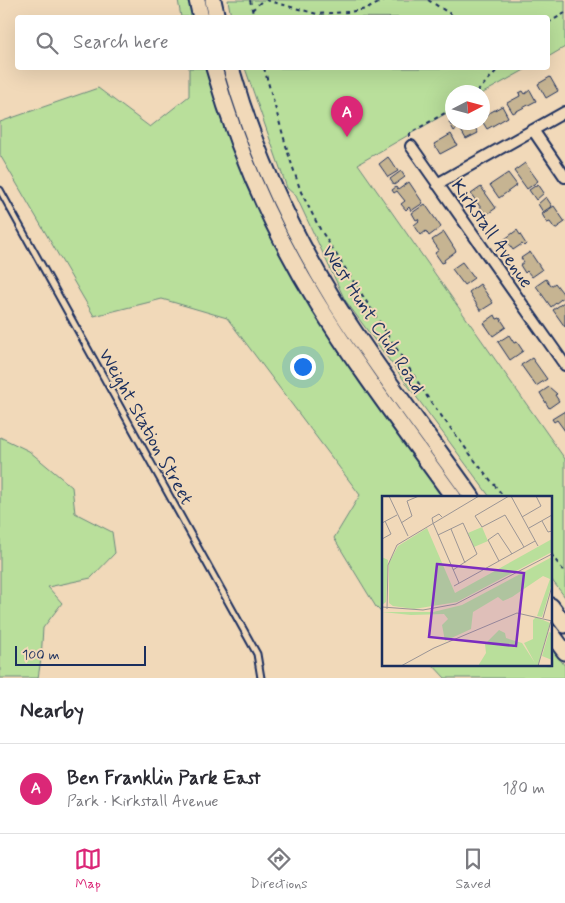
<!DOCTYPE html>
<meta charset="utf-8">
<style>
body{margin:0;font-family:Mynerve,sans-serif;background:#f7f7f7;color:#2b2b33}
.compass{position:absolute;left:445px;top:85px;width:45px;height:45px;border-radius:50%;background:#fff;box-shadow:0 5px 20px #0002;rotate:84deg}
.scale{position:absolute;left:15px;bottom:12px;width:131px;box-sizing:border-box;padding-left:5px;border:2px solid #1b2f5e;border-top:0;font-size:14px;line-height:18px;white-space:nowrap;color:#1b2f5e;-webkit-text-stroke:4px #f1d9b9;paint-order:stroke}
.you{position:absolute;left:302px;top:366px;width:18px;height:18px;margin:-12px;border:4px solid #fff;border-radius:50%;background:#1a73e8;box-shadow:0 0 0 8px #1a73e833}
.badge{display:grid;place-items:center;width:32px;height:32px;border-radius:50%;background:#db2777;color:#fff;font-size:16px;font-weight:700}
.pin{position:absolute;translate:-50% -41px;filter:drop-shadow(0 1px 2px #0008)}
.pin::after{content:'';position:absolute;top:26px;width:18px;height:15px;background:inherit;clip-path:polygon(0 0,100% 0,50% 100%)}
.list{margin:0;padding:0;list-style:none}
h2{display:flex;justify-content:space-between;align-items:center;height:65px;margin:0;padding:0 20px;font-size:21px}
h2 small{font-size:16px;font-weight:400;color:#7c7c81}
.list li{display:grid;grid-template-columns:32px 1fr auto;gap:15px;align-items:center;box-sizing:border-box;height:90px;padding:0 20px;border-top:1px solid #e1e1e2}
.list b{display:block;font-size:19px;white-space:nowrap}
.list p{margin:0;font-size:16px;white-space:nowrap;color:#7c7c81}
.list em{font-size:16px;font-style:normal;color:#7c7c81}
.icon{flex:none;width:28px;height:28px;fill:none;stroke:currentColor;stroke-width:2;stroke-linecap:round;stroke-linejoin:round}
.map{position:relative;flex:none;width:565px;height:678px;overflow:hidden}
.search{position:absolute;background:#fff;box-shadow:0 5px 20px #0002;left:15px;right:15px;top:15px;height:55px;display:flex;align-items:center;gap:12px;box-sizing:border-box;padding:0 18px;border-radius:5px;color:#7c7c81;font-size:19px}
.sheet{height:155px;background:#fff}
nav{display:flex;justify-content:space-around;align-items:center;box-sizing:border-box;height:70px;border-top:1px solid #e1e1e2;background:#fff;font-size:14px;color:#7c7c81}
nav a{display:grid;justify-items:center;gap:2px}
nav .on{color:#db2777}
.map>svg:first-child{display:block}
.green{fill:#b9df9b;stroke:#6a877c}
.building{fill:#c6b492;stroke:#1b2f5e}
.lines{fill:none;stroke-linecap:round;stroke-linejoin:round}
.lane-casing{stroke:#1b2f5e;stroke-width:9}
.street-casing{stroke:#1b2f5e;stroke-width:14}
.primary-casing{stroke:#1b2f5e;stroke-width:19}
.path{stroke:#1b2f5e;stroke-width:2;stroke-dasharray:4 4;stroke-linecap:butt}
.lane{stroke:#f1d9b9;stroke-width:5}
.street{stroke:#f1d9b9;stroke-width:10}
.primary{stroke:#f1d9b9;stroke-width:15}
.labels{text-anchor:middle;stroke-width:4;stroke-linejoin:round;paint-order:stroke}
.street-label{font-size:19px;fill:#1b2f5e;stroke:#f1d9b9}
.inset-road{fill:none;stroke:#9b9595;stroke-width:1}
.view{fill:#7b2cbf;fill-opacity:0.15;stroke:#7b2cbf;stroke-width:2.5}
.inset-edge{fill:none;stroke:#1b2f5e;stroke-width:2.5}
</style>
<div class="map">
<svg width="565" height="678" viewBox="0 0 565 678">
<rect width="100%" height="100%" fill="#f1d9b9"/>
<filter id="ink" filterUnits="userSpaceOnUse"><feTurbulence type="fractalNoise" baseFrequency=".02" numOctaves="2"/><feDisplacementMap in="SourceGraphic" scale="10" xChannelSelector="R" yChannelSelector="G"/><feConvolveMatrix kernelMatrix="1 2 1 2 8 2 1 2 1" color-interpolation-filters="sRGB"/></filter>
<g filter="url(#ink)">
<path class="green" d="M178,0H190L194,17H181Z
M228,0H565V47L548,57V18L231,17Z
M189,68H208L268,228L308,303L383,413L444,497H384V615L376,607L334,538L360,495L227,318L162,299L94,316L0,155V122L98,88L150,127L189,96Z
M245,68H528L483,93L452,92V110L358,164L565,459V597L551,579V497H490L345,300L296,196L287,188Z
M0,437L29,451L72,487L75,513L112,532L115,553L91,578L48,587L62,603L43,628L41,659L38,678H0Z
M551,647L565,666V678H445L432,664H551Z"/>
<path class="building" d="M550,77L558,91L546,98L538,84Z
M530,90L536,101L513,113L507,103L520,96L519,93L523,91L525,94Z
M502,106L508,117L487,129L482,121V117Z
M452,120V122H457L458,125L463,122H472L478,133L466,139L459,127L454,131L449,122Z
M451,134L457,145L440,154L434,144Z
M388,157L398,171L388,177L379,164Z
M525,163L538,181L527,189L514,171Z
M401,171L405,177L394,185L390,179Z
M508,173L517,185L499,198L490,185Z
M409,182L423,203L411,211L409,207L406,210L401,204L405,201L397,191L394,193L392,190L396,187L398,190Z
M538,184L544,193L536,200L529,190Z
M481,187L496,208L486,215L471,194Z
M546,197L552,206L543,212L538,204Z
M425,204L441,227L429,236L426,231L421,235L414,225L419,221L418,219L416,220L412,213Z
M554,206L565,222L555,229L550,222L547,223L542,214Z
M517,230L526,244L524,246L522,244L513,250L505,239Z
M444,232L456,251L444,260L445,262L442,263L435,253L439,250L432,240Z
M530,252L542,270L532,277L527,271L525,273L520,265L524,262L521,258Z
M462,262L474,278L464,285L452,269Z
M546,279L551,286L555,283L565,296L551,307L536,286Z
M480,284L493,303L482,310H480L469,292Z
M564,302L565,303V327L553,310Z
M495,315L497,319L500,318L506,327L493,336L484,323Z
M509,335L514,343L517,342L523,351L510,360L498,342Z
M532,358L547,379L536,386L521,365Z
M549,387L557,394L555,395L559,401L549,408L540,393Z
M565,411V431L557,420L554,422L552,419Z"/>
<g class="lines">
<g class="lane-casing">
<path id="lane" d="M0,190L257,654L261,678"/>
</g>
<g class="street-casing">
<path id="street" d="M533,130L565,177
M411,146L565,365
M437,184L565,112"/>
</g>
<g class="primary-casing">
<path id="primary" d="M197,0L201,18
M213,0L217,18
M214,68C237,150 273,231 318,304C359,370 407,433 453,497
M231,68C254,150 290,229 335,302C377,369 426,432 472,497
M551,606L565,625
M551,633L565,652"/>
</g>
<path class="path" d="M250,0L254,18
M266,0L317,14L349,12L367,9L384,0
M428,0L457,18
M252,10L263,0
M548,23L565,13
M264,68L289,156L301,192L320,229L428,398L476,462L504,497
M477,92L499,68
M410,137V133L452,109
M551,554L565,573"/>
<use href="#lane" class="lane"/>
<use href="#street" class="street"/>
<use href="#primary" class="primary"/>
</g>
</g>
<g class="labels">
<g class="street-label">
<text transform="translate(493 233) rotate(55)" y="7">Kirkstall Avenue</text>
<text transform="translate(374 319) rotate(57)" y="7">West Hunt Club Road</text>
<text transform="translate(147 426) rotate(61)" y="7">Weight Station Street</text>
</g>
</g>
<g transform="translate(382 496)">
<rect width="170" height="170" fill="#f1d9b9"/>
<path d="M100,31L106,45L92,51L86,37ZM45,32L73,97L170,43V56L75,106L32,113L11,110L7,107V67L16,50ZM0,61L6,64L4,106L0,109ZM170,61V87L160,121L155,120L168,83L161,80L130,101L121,105L116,101L91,116L89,133L63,145L60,129L66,123L62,118L29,119L0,116H51L80,109ZM154,121L168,127L156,170H96L104,157L103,148L117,134L123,137L124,142L140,147L153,167L142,147L151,143V124ZM167,136L170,137V164L160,160Z" fill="#b9df9b"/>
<path class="inset-road" d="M7,0L26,40M127,0L93,20L100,31L123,19L142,51M129,0L156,50M140,21L159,10L154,0M160,25L166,36L170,35M0,27L15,19M19,27L30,20L25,5L37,0M51,27L77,87M51,27L50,22L57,18L60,21M147,32L170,19M69,33L83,67M56,39L81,27L95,58L71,74M0,43L9,38L3,25M117,65L106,44L116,37L130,58M72,90L153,45M0,111L41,114L74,108L170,58M5,113L6,69L15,49L97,0M161,122L170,90M19,170L52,152L135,117L170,125M156,170L169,125"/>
<path class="view" d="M55,68L142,77L134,150L47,141Z"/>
<rect width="170" height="170" class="inset-edge"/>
</g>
</svg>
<svg class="compass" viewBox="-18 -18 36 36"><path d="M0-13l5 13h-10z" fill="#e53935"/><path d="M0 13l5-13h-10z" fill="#7c7c81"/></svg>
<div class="scale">100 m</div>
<div class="you"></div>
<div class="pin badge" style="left:347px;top:137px">A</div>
<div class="search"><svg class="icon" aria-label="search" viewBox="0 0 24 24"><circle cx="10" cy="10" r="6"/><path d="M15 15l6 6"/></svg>Search here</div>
</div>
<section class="sheet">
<h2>Nearby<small></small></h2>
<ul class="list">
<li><span class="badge">A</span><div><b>Ben Franklin Park East</b><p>Park · Kirkstall Avenue</p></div><em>180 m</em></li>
</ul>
</section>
<nav>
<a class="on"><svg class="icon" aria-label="map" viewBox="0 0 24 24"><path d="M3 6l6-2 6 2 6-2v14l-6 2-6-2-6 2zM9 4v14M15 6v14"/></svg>Map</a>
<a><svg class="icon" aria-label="directions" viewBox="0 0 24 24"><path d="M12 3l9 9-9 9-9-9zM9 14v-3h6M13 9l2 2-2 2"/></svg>Directions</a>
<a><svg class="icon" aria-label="saved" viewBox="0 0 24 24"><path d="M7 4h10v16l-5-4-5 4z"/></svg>Saved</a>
</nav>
